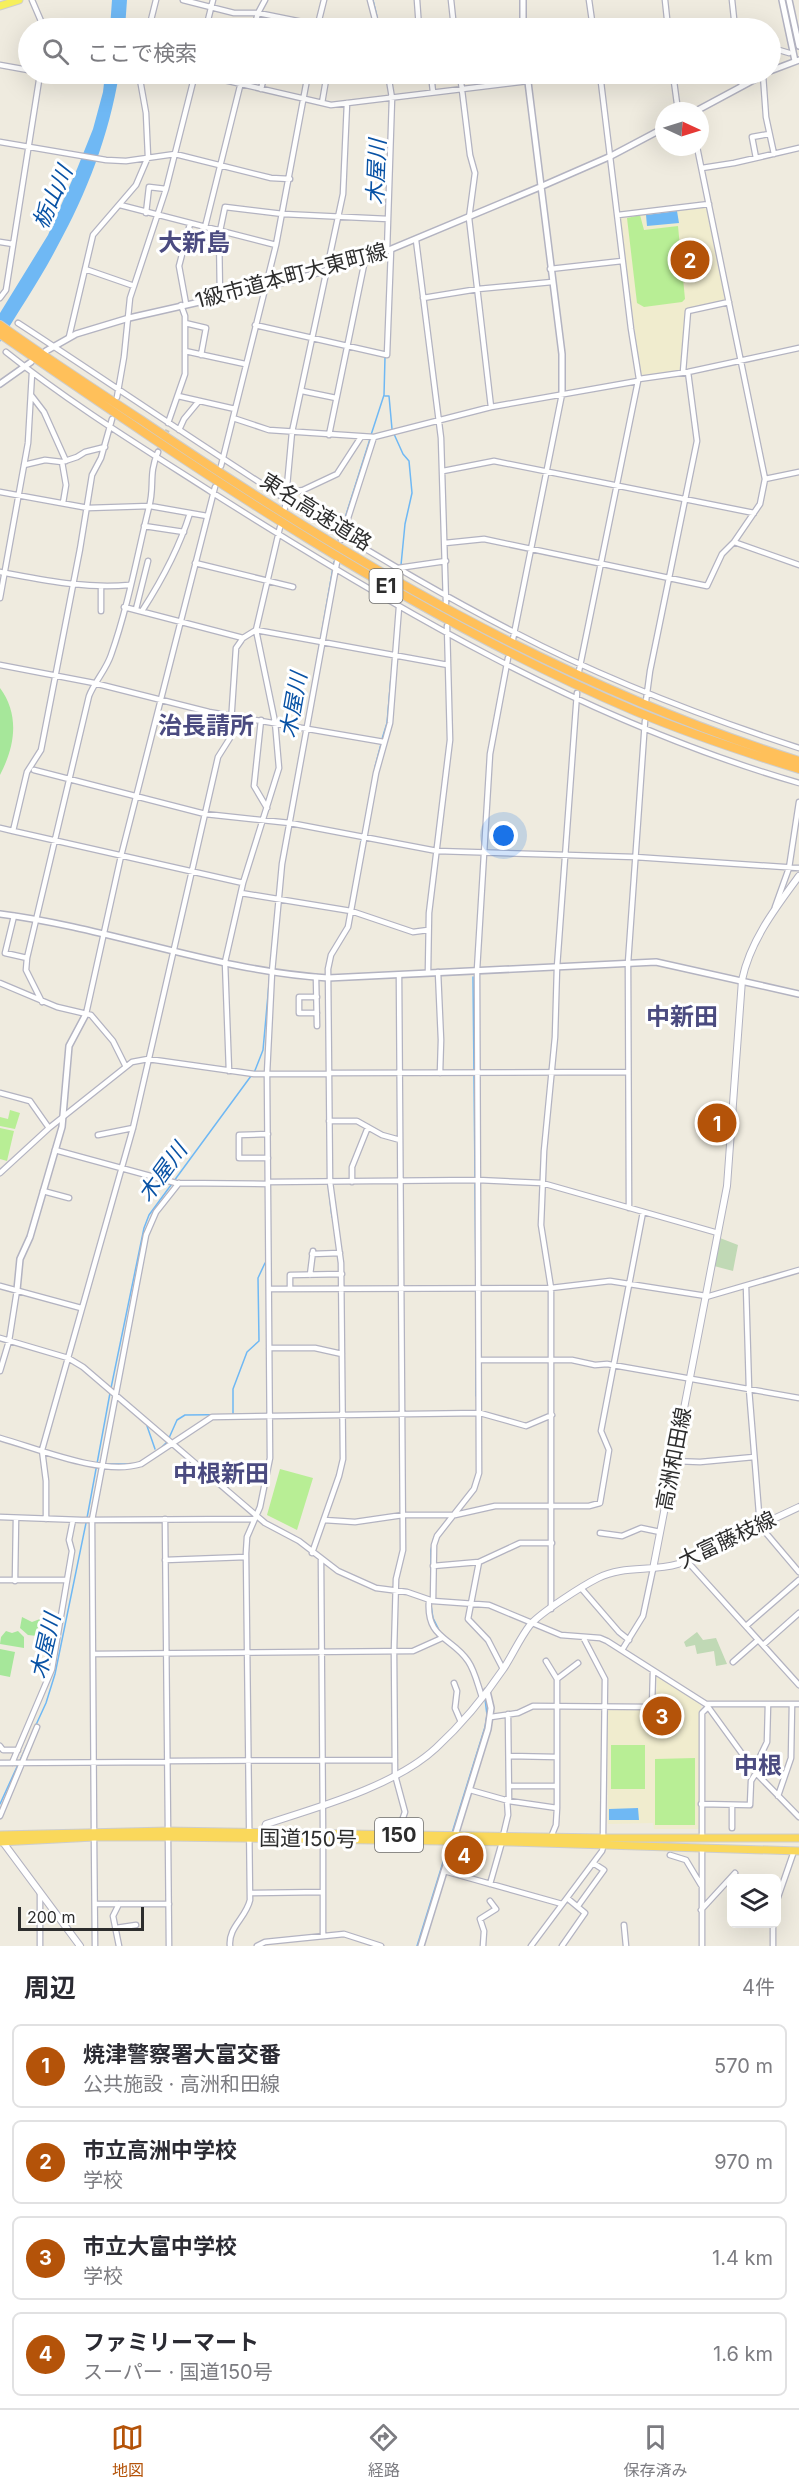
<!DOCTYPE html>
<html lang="ja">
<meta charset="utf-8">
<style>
body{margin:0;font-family:Inter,"Noto Sans JP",sans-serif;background:#f7f7f7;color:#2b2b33}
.controls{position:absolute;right:18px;bottom:18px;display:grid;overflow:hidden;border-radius:9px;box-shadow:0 6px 24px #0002}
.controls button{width:54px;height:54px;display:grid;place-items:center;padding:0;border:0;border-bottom:2px solid #e1e1e2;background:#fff;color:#2b2b33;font:30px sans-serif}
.compass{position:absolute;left:655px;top:102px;width:54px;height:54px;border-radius:50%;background:#fff;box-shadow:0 6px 24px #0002;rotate:94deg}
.scale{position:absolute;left:18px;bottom:15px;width:126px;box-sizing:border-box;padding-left:6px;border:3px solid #2d2d2d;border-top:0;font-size:16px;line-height:21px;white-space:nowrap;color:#2d2d2d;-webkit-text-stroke:4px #fff;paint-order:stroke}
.you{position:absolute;left:504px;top:836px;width:21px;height:21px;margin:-15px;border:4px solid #fff;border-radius:50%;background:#1a73e8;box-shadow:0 0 0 9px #1a73e833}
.badge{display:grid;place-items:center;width:39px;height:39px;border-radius:50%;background:#b45309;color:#fff;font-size:20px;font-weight:700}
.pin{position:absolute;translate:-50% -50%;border:3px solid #fff;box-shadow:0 2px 6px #0006}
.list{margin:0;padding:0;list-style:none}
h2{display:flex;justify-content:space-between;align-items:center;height:78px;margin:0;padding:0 24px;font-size:26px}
h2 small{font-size:20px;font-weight:400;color:#7c7c81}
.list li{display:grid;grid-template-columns:39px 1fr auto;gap:18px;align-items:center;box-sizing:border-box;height:84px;margin:0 12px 12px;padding:0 12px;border:2px solid #e1e1e2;border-radius:9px}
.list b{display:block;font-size:22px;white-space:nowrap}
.list p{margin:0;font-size:20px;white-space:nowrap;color:#7c7c81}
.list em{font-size:20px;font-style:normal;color:#7c7c81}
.icon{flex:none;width:33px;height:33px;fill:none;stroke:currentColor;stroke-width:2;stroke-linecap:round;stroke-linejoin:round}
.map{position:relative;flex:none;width:799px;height:1946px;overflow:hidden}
.search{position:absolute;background:#fff;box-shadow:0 6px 24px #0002;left:18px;right:18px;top:18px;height:66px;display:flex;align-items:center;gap:15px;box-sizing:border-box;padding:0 21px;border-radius:33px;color:#7c7c81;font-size:22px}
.sheet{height:462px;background:#fff}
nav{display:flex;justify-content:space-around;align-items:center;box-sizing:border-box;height:84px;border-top:2px solid #e1e1e2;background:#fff;font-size:16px;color:#7c7c81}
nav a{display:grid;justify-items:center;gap:3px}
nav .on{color:#b45309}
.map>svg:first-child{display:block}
.education{fill:#f0ecce}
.green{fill:#a6e79a}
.cemetery{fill:#c0d9b5}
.pitch{fill:#b8ee95}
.water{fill:#6fb8f4}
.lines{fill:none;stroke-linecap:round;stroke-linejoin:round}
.stream{stroke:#6fb8f4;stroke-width:1.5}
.minor-tunnel{stroke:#c8c5bb;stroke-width:4.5;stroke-dasharray:4.5 2;stroke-linecap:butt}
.minor-casing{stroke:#b3b3c1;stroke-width:7}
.tertiary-casing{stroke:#b3b3c1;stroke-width:8}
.secondary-casing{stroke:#b3b3c1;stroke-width:8}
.primary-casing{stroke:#cdcdcd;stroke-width:9}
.trunk-casing{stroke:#cdcdcd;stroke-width:9}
.motorway-casing{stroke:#cdcdcd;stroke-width:10}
.minor{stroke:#fff;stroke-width:4.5}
.tertiary{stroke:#fff;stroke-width:5}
.secondary{stroke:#fff;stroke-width:6}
.primary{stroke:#f6ef5c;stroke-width:7}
.trunk{stroke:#fad85b;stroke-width:7}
.motorway{stroke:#ffc05a;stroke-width:8}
.labels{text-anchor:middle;stroke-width:6;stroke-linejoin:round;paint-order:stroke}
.shield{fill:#fff;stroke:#6c6c6c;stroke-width:1.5}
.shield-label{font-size:20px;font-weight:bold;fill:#2d2d2d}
.street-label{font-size:21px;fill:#2d2d2d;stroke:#fff}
.water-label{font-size:22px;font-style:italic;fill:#0852a5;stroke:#fff}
.quarter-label{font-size:24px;font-weight:bold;fill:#4b4b80;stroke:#fff}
</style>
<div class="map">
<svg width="799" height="1946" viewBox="0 0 799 1946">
<rect width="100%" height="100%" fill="#efebdf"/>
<path class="education" d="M706,206L726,301L686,309L682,370L641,377L620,218Z
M656,1674L701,1702L700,1829H654L653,1823L608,1824L607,1708H654L657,1686Z"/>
<path class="green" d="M0,688C20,715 15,746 0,775Z
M22,1617L32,1622L40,1619L37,1636L28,1635L20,1628Z
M6,1631L12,1633L18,1631L24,1637V1648L0,1644L1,1637Z
M0,1649L15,1652L10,1677L0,1675Z"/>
<path class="cemetery" d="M720,1238L738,1245L733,1271L714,1266Z
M697,1632L703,1640L716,1638L727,1664L716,1666L714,1651L697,1654L695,1645L686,1647L684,1642Z"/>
<path class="pitch" d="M640,215L644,230L678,226L685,299L682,302L644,307L637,303L627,218Z
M10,1110L20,1113L15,1129L0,1126V1117L8,1119Z
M0,1128L14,1131L7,1161L0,1159Z
M280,1469L313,1478L297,1530L267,1515Z
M611,1745H645V1789H611Z
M695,1758V1825H655V1759Z"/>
<path class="water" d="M112,0H127L125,28H110Z
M105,74H119C109,135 87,193 57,247C40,280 19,310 0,342V313L48,235L77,169L93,129L103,92Z
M677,211L679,223L647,226L646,215Z
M638,1808L639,1820H609V1809Z"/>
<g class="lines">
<path class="stream" d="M373,0L377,17
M390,74L393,93
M385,396H389L392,429
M394,434L403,454L409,461L412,493L405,524L401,565
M371,435L384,395L385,357
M339,537L370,439
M310,700L334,562
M382,739L387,723L391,677
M375,767L381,744
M363,834L367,810
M359,853L362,839
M473,977L475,1177
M254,1073L263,1050L275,918
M475,1182L476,1285
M328,1183L332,1217
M476,1290V1396
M111,1388L144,1228L149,1215L251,1076
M233,1414V1389L247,1352L259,1341L258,1278L265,1263
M147,1426L155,1449
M169,1438L177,1420L185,1415L267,1414
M161,1448L167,1442
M106,1464H128
M87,1518L110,1393
M431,1589V1550L434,1537
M431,1605L433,1618L440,1632
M35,1727L46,1703L55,1674L86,1523
M0,1804L27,1745
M452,1833L485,1727L487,1715L485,1699
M417,1946L449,1843"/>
<path class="minor-tunnel" d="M158,452L168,429"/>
<g class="minor-casing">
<path id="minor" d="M32,0L44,28
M183,0L234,13H258L332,28L453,22
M370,0L377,27
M417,0L419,28
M451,0L454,28
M589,0L593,28
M665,0L668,28
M732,0L735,28
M149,28L156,0
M206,28L213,0
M254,28L258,13L265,0
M317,28L324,0
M770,51L779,50L789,53
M0,65L28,70
M50,74L83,79L82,74
M198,74L331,105L586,74
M431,74L433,92
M460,74L470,155L475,173L469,218L491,407
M600,74L631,329L639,379
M673,74L678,111
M741,74L742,86
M763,75L766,117L774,154
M261,89L265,74
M322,103L327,74
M0,142L106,160L126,161L175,154L271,178L290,179
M756,158L752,137L769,134
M702,168L734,163L799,148
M120,205L276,245
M146,213L149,187L166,189
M618,215L709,204
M205,227L243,74
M219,231L220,297
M220,231L225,207L283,214L388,219
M416,240L441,438L446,603
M0,242L13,244
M387,251L392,98L388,74
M85,269L134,286
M550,269L622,261
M0,298L6,290L40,74
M423,298L478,289L552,282
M186,304L179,266L190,224
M18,323C182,430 340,543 514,632C606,680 701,716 799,748
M185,323L206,328L201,355
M255,325L387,355L391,250
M69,337L93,235L136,185L148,157L146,113L139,74
M185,351L245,364
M6,352C71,404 143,448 213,493C397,610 588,722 799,783
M683,372L688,311L729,302
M302,391L336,398
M31,395L44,412L66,461
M178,396L235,409
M117,397L124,357L130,298L166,189L195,74
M233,418L269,430L374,437L491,407L638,381L639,379L688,372L799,348
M168,423L185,374V316L181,305
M179,430L184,419L199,401
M329,435L365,260
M62,462L66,485L63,503
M24,465L45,460L62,462L77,457L85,452L105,447
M221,466L276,245L308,74
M443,471L494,461L754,513
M765,479L799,472
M0,492L88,508L150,506L207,516
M287,493L303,490L337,474L361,437
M285,508L292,432L343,194L347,103
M144,526L184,532
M341,540L374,437
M734,542L799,565
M445,543L484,539L707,586L722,554L734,542L760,504L765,479L697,147
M195,563L293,587
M398,568L446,561
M0,572C44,580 85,589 129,585
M101,588V611
M0,598L28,443L32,373
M124,607L243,638
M136,609L148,561
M142,611C162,580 179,549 190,513
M513,639L562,394
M0,665L94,683L209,712L384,742
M579,671L638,381
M646,701L650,671L697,441L688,372
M261,720L254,786L267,808
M34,770L205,814L290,823L437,851L635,857L799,868
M0,828L13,831L27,772L41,750L80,549L92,475L101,458L112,419
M13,831L243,883
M241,893L351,911L413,932L428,930
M775,907L789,868L799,802
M14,916L5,953L27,958
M428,972L429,913L450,740L447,626
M438,972L441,1040L440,1073
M316,977L317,1026
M0,983L57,1007L91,1015L113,1041L125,1065
M317,997H299V1013H317
M42,1002L26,970L27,958L89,696C95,681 106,670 111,655C128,607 137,556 149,507C155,486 148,475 158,452
M86,1014L121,856L215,487
M229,1071L225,962L243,883L279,768L275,722L256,630L280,527
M329,1073L628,1072
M0,1093L30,1101L49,1128
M329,1121H357L382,1135L400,1140
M268,1134L239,1135V1158H268
M98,1135L133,1128
M55,1150L176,1183L268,1184
M0,1173L49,1128L132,1062L148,1059L254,1074H329
M268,1182L478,1180L542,1183L718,1233
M352,1182V1167L368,1127
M43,1191L69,1198
M629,1208L628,963L645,721
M312,1254L340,1253
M310,1275L313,1251
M0,1286L81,1308
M746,1286L749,1389L760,1526L799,1572
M269,1289L551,1288L610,1281L706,1296
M290,1289V1275L342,1274
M706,1297L799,1270
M0,1338L68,1358L83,1367L265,1523L299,1541L338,1571L376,1588L407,1592L433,1601L489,1605L561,1635L600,1638L607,1641L706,1704L756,1773L799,1817
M269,1348H315L342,1354
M479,1360H572L595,1365L607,1364L799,1398
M0,1371L9,1341L17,1290
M0,1438C39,1449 102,1476 141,1464L212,1417L480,1413L526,1426L552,1415
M674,1461L700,1462L754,1457
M0,1517L82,1520L254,1519
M46,1519V1481L42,1450L133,1128L218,757L230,738L236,648L243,638L256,630L448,665
M165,1519L168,1831
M324,1520L355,1522L403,1515H455L495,1506H589L600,1503L609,1450L601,1431L643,1212
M600,1533L622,1536L641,1528L660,1532
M312,1553L339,1476L343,1459L341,1263L330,1182L328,969L331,955L348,927L376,773L390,723L399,607
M165,1560L246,1557
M321,1560L323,1833
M686,1560L799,1685
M479,1562L520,1543H552
M433,1566L479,1562L468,1619L488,1640L503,1669
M0,1580H67
M15,1581L16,1518
M581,1588L619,1632L629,1640
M429,1601C426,1639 452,1637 468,1661C475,1671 478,1686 482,1697
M433,1601L434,1545L437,1536L474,1489L479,1473L477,970L490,754L508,658
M551,1609V1288L541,1225L544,1151L555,1037L557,967L577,693
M746,1626L799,1580
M583,1637L605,1679L603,1838
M763,1645L799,1613
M622,1650L643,1616L653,1569
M93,1654L413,1651L442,1638
M546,1661L557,1679V1808L556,1825L551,1837
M733,1662L758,1640
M557,1679L578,1663
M454,1683L457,1691L455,1708L461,1722
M706,1704H799
M508,1714L509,1801
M491,1717L518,1713L533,1706L652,1707L653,1671
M0,1746L3,1750H18
M509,1756L557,1757
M168,1761L395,1760
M0,1763L168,1762
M12,1763L52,1669L72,1551L69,1540L73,1520
M754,1769L767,1742L768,1704
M510,1786H557
M470,1790L509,1801L557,1808
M778,1796L791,1758L792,1704
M701,1804L750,1805L751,1781L756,1773
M0,1816L37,1727
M732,1828V1805
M94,1831L92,1520L146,1235L156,1212L179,1183
M397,1835L405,1812L395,1775L394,1651L396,1579L403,1550L399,975
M503,1836L508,1815L507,1799
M702,1836V1713L708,1707
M94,1837L95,1946
M168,1837L169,1946
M323,1839V1936
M670,1855L686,1860L701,1885
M444,1871L562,1904
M490,1884L502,1842
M250,1893L323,1892
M776,1903L794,1851
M95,1904H169
M578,1906L604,1870L593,1863
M701,1910L735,1873
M624,1925L626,1946
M116,1928L136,1925
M40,1946V1893
M119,1946L113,1916L119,1904
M230,1946C228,1927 246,1918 250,1900L246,1553L247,1537L260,1507L270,1458L267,1074L272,972L282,864L337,562
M257,1946L265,1942L344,1934L381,1946
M483,1946L484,1931L480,1919L496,1909L490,1901
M531,1946L602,1851L604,1844
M562,1946L585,1913L567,1898
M702,1946V1849
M773,1946V1924"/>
</g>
<g class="tertiary-casing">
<path id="tertiary" d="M523,0V28
M782,0L795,61
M789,0L799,46
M770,71L799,60
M527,74L562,354V394
M696,111L765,74
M46,351L76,334L129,318L266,287L365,260L540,187L611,156L664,128
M0,384L31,362
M0,914C110,928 216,971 328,978L656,962L799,994
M17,1290L20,1259L30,1237L62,1127L69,1046L86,1014
M421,1946L488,1729L491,1708L487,1691"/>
</g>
<g class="secondary-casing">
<path id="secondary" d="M653,1569L727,1186L742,980C750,941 776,907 799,876
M263,1833L266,1824C319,1807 395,1786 436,1748C461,1725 485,1696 504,1668C513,1654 520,1638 530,1625C540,1613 582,1586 598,1578C623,1565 652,1572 678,1564L799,1507
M2,1841L80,1946"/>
</g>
<g class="primary-casing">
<path id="primary" d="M0,6L19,0"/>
</g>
<g class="trunk-casing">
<path id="trunk" d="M0,1835L168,1831L603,1838H799
M0,1842L94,1837H168L511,1842L799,1851"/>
</g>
<g class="motorway-casing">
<path id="motorway" d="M0,325C46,358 94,389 141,420C347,560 561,686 799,761
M0,334C203,474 407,614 635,711C688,733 744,752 799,769"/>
</g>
<use href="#minor" class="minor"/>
<use href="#tertiary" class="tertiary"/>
<use href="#secondary" class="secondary"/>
<use href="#primary" class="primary"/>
<use href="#trunk" class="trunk"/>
<use href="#motorway" class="motorway"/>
</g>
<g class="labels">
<g class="shield">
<rect x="369.5" y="569" width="33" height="34" rx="4.5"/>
<rect x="375" y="1818" width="48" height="34" rx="4.5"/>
</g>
<g class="shield-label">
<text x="386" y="593">E1</text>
<text x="399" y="1842">150</text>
</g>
<g class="street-label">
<text transform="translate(291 276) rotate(-15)" y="7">1級市道本町大東町線</text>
<text transform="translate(316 512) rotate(32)" y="7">東名高速道路</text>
<text transform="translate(674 1459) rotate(-79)" y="7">高洲和田線</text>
<text transform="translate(727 1540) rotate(-25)" y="7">大富藤枝線</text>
<text transform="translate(308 1839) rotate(1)" y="7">国道150号</text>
</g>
<g class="water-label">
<text transform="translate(376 172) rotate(-88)" y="8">木屋川</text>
<text transform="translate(52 197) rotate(-66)" y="8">栃山川</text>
<text transform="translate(293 705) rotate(-80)" y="8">木屋川</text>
<text transform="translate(162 1172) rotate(-54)" y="8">木屋川</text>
<text transform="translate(45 1646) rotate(-77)" y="8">木屋川</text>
</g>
<g class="quarter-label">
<text x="194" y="251">大新島</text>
<text x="206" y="734">治長請所</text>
<text x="682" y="1025">中新田</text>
<text x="221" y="1482">中根新田</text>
<text x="758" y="1774">中根</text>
</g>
</g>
</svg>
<div class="controls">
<button><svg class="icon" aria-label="layers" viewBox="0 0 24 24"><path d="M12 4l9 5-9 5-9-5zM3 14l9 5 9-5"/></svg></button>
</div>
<svg class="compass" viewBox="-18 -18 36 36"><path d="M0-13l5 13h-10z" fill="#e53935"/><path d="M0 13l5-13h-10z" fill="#7c7c81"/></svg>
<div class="scale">200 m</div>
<div class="you"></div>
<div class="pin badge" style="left:717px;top:1123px">1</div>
<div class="pin badge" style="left:690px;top:260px">2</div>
<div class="pin badge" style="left:662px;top:1716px">3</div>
<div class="pin badge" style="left:464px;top:1855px">4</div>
<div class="search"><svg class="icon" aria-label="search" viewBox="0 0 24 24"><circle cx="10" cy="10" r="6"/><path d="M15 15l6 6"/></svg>ここで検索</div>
</div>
<section class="sheet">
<h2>周辺<small>4件</small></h2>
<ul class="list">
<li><span class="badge">1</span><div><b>焼津警察署大富交番</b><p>公共施設 · 高洲和田線</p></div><em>570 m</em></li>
<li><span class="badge">2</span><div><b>市立高洲中学校</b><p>学校</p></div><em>970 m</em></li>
<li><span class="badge">3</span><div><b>市立大富中学校</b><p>学校</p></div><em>1.4 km</em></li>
<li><span class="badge">4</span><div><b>ファミリーマート</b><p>スーパー · 国道150号</p></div><em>1.6 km</em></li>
</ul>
</section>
<nav>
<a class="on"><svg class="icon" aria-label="map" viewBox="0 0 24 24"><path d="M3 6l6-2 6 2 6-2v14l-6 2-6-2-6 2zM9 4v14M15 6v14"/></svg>地図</a>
<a><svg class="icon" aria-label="directions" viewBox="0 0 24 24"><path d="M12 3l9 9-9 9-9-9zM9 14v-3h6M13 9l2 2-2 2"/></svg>経路</a>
<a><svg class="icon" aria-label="saved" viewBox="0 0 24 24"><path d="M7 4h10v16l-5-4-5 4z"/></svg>保存済み</a>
</nav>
